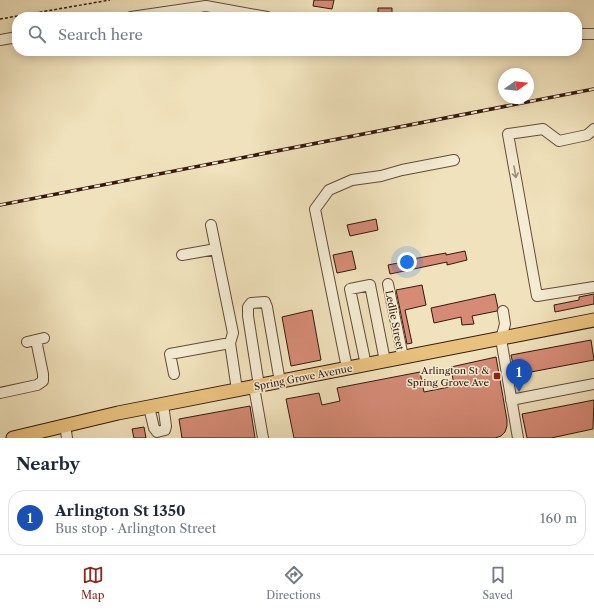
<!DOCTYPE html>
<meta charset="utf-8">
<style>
body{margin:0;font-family:"Libre Caslon Text",serif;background:#f6f6f7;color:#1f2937}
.compass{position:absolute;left:498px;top:68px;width:36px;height:36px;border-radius:50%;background:#fff;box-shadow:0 2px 10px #0003;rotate:75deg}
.you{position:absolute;left:407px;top:262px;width:14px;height:14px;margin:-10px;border:3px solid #fff;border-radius:50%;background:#1a73e8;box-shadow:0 0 0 6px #1a73e833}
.badge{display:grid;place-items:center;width:26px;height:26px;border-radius:50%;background:#8f2418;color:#fff;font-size:13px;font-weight:700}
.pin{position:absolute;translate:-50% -33px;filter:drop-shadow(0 1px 2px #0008)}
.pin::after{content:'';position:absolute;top:21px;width:14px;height:12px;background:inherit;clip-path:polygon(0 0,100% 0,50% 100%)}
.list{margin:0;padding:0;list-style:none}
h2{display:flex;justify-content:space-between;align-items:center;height:52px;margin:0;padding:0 16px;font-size:17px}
h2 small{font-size:13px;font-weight:400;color:#747a83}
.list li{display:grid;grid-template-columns:26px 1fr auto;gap:12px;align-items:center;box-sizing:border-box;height:56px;margin:0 8px 8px;padding:0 8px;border:1px solid #e0e1e3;border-radius:16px}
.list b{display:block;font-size:15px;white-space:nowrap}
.list p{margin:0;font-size:13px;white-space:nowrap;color:#747a83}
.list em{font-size:13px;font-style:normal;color:#747a83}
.icon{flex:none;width:22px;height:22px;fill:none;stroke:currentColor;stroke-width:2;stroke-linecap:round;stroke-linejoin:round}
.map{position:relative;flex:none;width:594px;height:438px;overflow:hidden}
.search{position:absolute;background:#fff;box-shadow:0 2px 10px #0003;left:12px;right:12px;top:12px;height:44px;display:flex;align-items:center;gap:10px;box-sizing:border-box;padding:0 14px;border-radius:16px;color:#747a83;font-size:15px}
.sheet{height:116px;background:#fff}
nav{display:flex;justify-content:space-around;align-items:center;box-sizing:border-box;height:56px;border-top:1px solid #e0e1e3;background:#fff;font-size:11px;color:#747a83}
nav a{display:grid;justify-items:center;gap:2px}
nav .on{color:#8f2418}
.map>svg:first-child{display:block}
.building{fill:#d58b76;stroke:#34190c}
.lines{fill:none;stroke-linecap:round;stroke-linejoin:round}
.minor-casing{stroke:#634b38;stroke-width:12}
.major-casing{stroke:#34190c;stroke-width:15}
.path{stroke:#34190c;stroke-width:1.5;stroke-dasharray:3 2;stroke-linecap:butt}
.minor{stroke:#f5ecd3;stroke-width:10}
.major{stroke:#e8c17e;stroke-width:13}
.rail-casing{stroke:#34190c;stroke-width:3.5}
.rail{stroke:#f5ecd3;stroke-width:2;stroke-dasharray:6;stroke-linecap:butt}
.oneway{stroke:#9e8d79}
.poi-dot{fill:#8f2418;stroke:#f5ecd3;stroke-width:1.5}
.labels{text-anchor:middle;stroke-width:3;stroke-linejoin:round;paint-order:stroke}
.street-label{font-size:10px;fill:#34190c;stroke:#f5ecd3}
.poi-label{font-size:10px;fill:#34190c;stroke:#f5ecd3;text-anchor:end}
</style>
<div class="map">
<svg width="594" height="438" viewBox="0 0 594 438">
<rect width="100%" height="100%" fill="#f0e2bc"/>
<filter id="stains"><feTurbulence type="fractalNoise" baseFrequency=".005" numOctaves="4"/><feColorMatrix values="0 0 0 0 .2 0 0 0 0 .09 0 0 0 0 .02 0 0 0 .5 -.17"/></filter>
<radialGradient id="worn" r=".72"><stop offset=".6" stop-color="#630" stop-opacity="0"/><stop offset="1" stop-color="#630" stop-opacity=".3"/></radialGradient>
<path class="building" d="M314,0H334L332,9L313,6Z
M378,8H392V16H378Z
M376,219L378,230L350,236L347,225Z
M352,251L356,269L337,273L333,255Z
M465,251L467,260L447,265V262L390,274L388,265L408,261L407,260L446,253V255Z
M422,285L426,305L405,310L412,343L407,344L396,290Z
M495,294L498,308L497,311L472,316L474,324L462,325L461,317L434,323L431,308Z
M594,294V304L555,312L554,305L579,300V297Z
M312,310L321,360L291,366L282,317Z
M591,340L594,360L531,372V375L516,378L511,355Z
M496,357L507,420V426L505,432L501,436L495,438H294L286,399L319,393L322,405L340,401L337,388L420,372L424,392L454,386L451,367Z
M594,400L593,429L551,438H527L522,414Z
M250,406L255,438H182L179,419Z
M144,427L146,438H134L132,429Z"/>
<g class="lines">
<g class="minor-casing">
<path id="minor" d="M131,17L206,6L267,17
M577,34H594
M0,40L17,37
M594,129L587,135L559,141L543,129L508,134L537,296L594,287
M211,225L233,333L230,343L237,390
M182,255L216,249
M388,284L403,357
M503,311L505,324L501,339L518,438
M27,342L44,338
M366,365L350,289L370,285L385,361
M347,368L315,209L329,190L352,180L381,176L402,170L454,160
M174,374L170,354L230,343
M259,386L248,316V307L251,303L265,302L267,307L280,382
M254,387L263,438
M0,393L37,385L43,381V374L36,340
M511,400L594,384
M149,407L154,428L157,432L165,430L166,426L163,404
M65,425L67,438"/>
</g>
<g class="major-casing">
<path id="major" d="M13,438L118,413L594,320"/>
</g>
<path class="path" d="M0,19L110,0"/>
<use href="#minor" class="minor"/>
<use href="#major" class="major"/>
<g class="rail-casing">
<path id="rail" d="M0,205L594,89"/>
</g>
<use href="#rail" class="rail"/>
</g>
<defs><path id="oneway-shaft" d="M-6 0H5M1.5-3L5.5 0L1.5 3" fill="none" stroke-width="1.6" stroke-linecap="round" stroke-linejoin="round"/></defs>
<use class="oneway" href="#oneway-shaft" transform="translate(515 172) rotate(80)"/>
<rect class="poi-dot" x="493" y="372" width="8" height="8" rx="2"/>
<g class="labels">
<g class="street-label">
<text transform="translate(395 320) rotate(79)" y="4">Ledlie Street</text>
<text transform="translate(303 377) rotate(-11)" y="4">Spring Grove Avenue</text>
</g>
<g class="poi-label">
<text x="489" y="374">Arlington St &amp;<tspan x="489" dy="12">Spring Grove Ave</tspan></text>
</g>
</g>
<rect width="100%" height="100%" filter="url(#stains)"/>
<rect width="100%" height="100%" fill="url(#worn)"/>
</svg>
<svg class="compass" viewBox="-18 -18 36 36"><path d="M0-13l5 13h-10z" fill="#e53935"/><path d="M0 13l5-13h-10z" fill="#747a83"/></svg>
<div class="you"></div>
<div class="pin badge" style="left:519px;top:392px;background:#1a4fb4">1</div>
<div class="search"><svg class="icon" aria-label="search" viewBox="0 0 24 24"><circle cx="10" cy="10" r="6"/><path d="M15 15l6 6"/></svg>Search here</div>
</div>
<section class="sheet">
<h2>Nearby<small></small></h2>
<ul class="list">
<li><span class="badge" style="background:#1a4fb4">1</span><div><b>Arlington St 1350</b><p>Bus stop · Arlington Street</p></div><em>160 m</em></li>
</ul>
</section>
<nav>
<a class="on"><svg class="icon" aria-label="map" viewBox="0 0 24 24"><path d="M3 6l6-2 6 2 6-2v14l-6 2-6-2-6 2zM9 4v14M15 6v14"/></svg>Map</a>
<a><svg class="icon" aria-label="directions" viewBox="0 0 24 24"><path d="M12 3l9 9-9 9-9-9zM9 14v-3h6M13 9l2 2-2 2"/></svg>Directions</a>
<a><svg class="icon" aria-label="saved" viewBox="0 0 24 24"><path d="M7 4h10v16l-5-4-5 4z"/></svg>Saved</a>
</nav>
